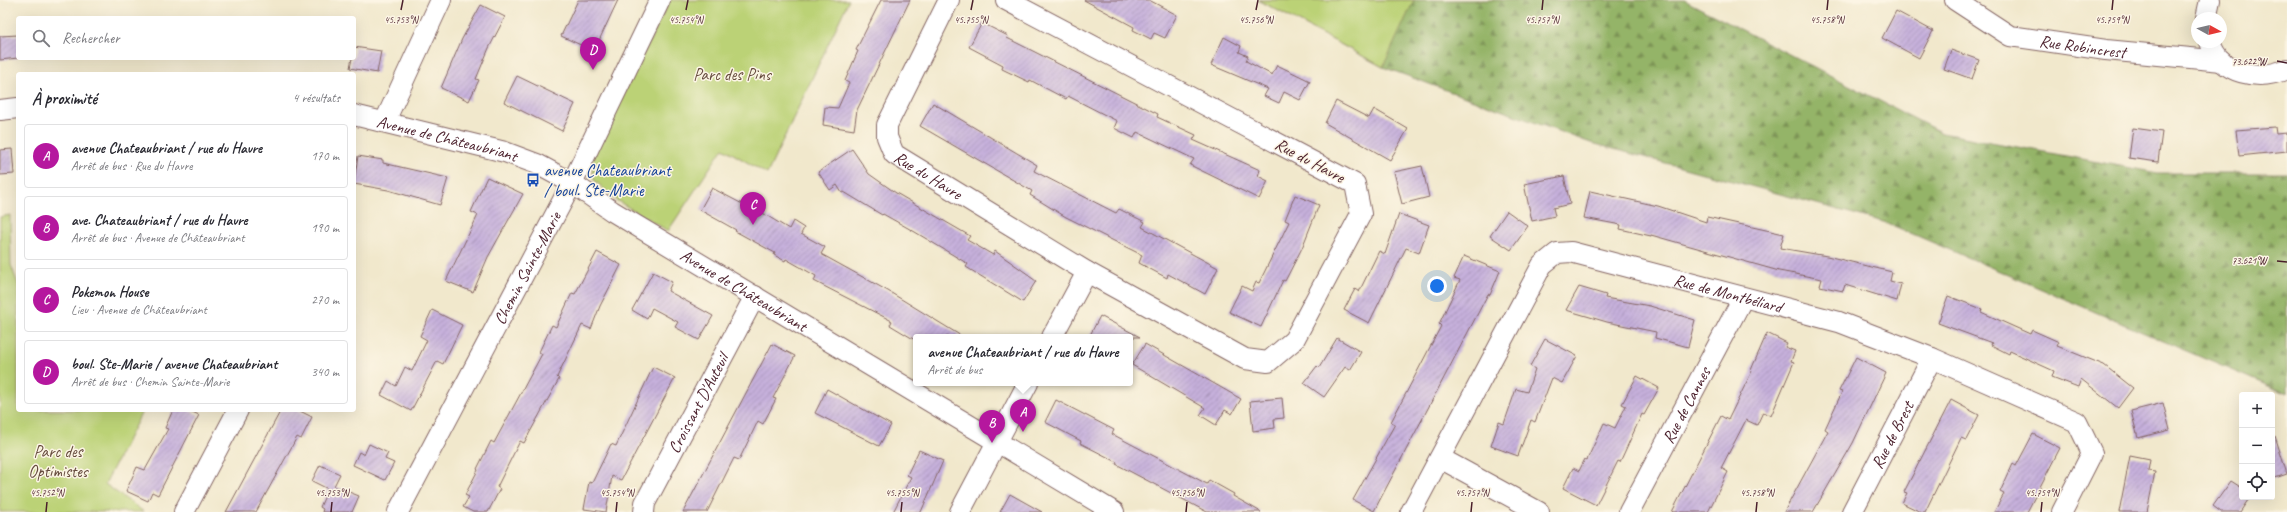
<!DOCTYPE html>
<html lang="fr">
<meta charset="utf-8">
<style>
body{margin:0;font-family:Caveat,sans-serif;background:#f2f2f3;color:#2b2b33}
.controls{position:absolute;right:12px;bottom:12px;display:grid;overflow:hidden;border-radius:4px;box-shadow:0 4px 16px #0002}
.controls button{width:36px;height:36px;display:grid;place-items:center;padding:0;border:0;border-bottom:1px solid #e1e1e2;background:#fff;color:#2b2b33;font:20px sans-serif}
.compass{position:absolute;left:2191px;top:12px;width:36px;height:36px;border-radius:50%;background:#fff;box-shadow:0 4px 16px #0002;rotate:98deg}
.you{position:absolute;left:1437px;top:286px;width:14px;height:14px;margin:-10px;border:3px solid #fff;border-radius:50%;background:#1a73e8;box-shadow:0 0 0 6px #1a73e833}
.badge{display:grid;place-items:center;width:26px;height:26px;border-radius:50%;background:#b5179e;color:#fff;font-size:13px;font-weight:700}
.pin{position:absolute;translate:-50% -33px;filter:drop-shadow(0 1px 2px #0008)}
.pin::after{content:'';position:absolute;top:21px;width:14px;height:12px;background:inherit;clip-path:polygon(0 0,100% 0,50% 100%)}
.popup{position:absolute;left:913px;top:334px;width:220px;height:52px;box-sizing:border-box;display:grid;place-content:center;border-radius:4px;background:#fff;filter:drop-shadow(0 1px 3px #0005);font-size:13px;white-space:nowrap;color:#7c7c81}
.popup b{font-size:15px;color:#2b2b33}
.popup::after{content:'';position:absolute;left:50%;top:100%;margin-left:-8px;border:8px solid transparent;border-top-color:#fff}
.list{margin:0;padding:0;list-style:none}
h2{display:flex;justify-content:space-between;align-items:center;height:52px;margin:0;padding:0 16px;font-size:17px}
h2 small{font-size:13px;font-weight:400;color:#7c7c81}
.list li{display:grid;grid-template-columns:26px 1fr auto;gap:12px;align-items:center;box-sizing:border-box;height:64px;margin:0 8px 8px;padding:0 8px;border:1px solid #e1e1e2;border-radius:4px}
.list b{display:block;font-size:15px;white-space:nowrap}
.list p{margin:0;font-size:13px;white-space:nowrap;color:#7c7c81}
.list em{font-size:13px;font-style:normal;color:#7c7c81}
.icon{flex:none;width:22px;height:22px;fill:none;stroke:currentColor;stroke-width:2;stroke-linecap:round;stroke-linejoin:round}
.map{position:relative;flex:none;width:2287px;height:512px;overflow:hidden}
.search{position:absolute;background:#fff;box-shadow:0 4px 16px #0002;left:16px;top:16px;width:340px;height:44px;display:flex;align-items:center;gap:10px;box-sizing:border-box;padding:0 14px;border-radius:4px;color:#7c7c81;font-size:15px}
.panel{position:absolute;background:#fff;box-shadow:0 4px 16px #0002;left:16px;top:72px;width:340px;height:340px;border-radius:4px}
.map>svg:first-child{display:block}
.forest{fill:url(#forest-firs);stroke:#6f6a49}
.park{fill:#bbd276;stroke:#827850}
.building{fill:url(#building-hatch)}
.lines{fill:none;stroke-linecap:round;stroke-linejoin:round}
.minor-casing{stroke:#846563;stroke-width:22}
.minor{stroke:#fff;stroke-width:20}
.ticks{fill:none;stroke:#4a1f2b;stroke-width:1.5}
.labels{text-anchor:middle;stroke-width:3;stroke-linejoin:round;paint-order:stroke}
.street-label{font-size:17px;fill:#4a1f2b;stroke:#fcf5e5}
.park-label{font-size:17px;fill:#664c3e;stroke:#fcf5e5}
.transit-label{font-size:17px;fill:#164399;stroke:#fcf5e5;text-anchor:start}
.ticks-label{font-size:10px;text-anchor:middle;fill:#4a1f2b;stroke:#fcf5e5;stroke-width:3;stroke-linejoin:round;paint-order:stroke}
</style>
<div class="map">
<svg width="2287" height="512" viewBox="0 0 2287 512">
<defs>
<pattern id="forest-firs" width="22" height="20" patternUnits="userSpaceOnUse"><rect width="22" height="20" fill="#94b467"/><path d="M5 1l3.5 6h-7zM16 11l3.5 6h-7z" fill="#7b9255"/></pattern>
<pattern id="building-hatch" width="6" height="6" patternUnits="userSpaceOnUse"><rect width="6" height="6" fill="#c6b0dc"/><path d="M-1 1l2-2M0 6l6-6M5 7l2-2" fill="none" stroke="#a38fb3"/></pattern>
</defs>
<rect width="100%" height="100%" fill="#fcf5e5"/>
<filter id="ink" filterUnits="userSpaceOnUse"><feTurbulence type="fractalNoise" baseFrequency=".025" numOctaves="2"/><feDisplacementMap in="SourceGraphic" scale="8" xChannelSelector="R" yChannelSelector="G"/><feConvolveMatrix kernelMatrix="1 2 1 2 8 2 1 2 1" color-interpolation-filters="sRGB"/></filter>
<filter id="wash" filterUnits="userSpaceOnUse"><feTurbulence type="fractalNoise" baseFrequency=".012" numOctaves="4" result="noise"/><feDisplacementMap in="SourceGraphic" scale="16" xChannelSelector="R" yChannelSelector="G"/><feGaussianBlur stdDeviation="0.9" result="paint"/><feColorMatrix in="noise" values="0 0 0 0 0 0 0 0 0 0 0 0 0 0 0 0 0 1.4 0 .05"/><feComposite in="paint" operator="in"/></filter>
<g filter="url(#wash)">
<rect width="100%" height="100%" fill="#f1e8cc"/>
<path class="forest" d="M1259,0H1684L1942,133L2158,173H2287V394L1887,223L1588,142L1383,67Z"/>
<path class="park" d="M670,0H849L767,174L723,148L668,231L616,200L594,180L591,159Z
M1258,0H1414L1383,67Z
M10,215L11,265L18,284V410H143L105,484L144,512H0V217Z"/>
<g id="blocks">
<path class="building" d="M578,0H618L594,51L561,36Z
M881,0H910L857,110L854,130L823,125L825,107L838,108L849,83L845,81L858,51L856,50Z
M1084,0H1149L1177,15L1165,38L1154,33L1151,39L1133,30L1134,27Z
M481,5L505,17L489,48L476,79L479,80L469,101L441,88L462,39Z
M1896,11L1933,31L1919,58L1882,38Z
M982,23L1008,36L1007,38L1158,114L1157,117L1196,135L1193,140L1260,170L1258,176L1268,181L1259,199L1190,165L1194,159L1137,132L1134,138L1114,128L1117,121L1068,96L1066,99L1030,80L1029,82L1002,69L1003,65L969,47Z
M18,35V58L0,60V36Z
M1224,37L1241,46L1239,52L1248,56L1246,61L1272,75L1277,65L1310,81L1300,100L1284,92L1279,103L1264,96L1268,89L1211,65Z
M354,47L381,51L377,73L350,68L352,58H354Z
M1951,50L1979,60L1972,79L1944,69Z
M517,76L575,104L562,131L504,102Z
M1336,101L1369,118L1374,109L1408,129L1390,160L1325,123Z
M933,103L1037,165L1034,171L1116,213L1119,209L1145,222L1142,227L1218,268L1205,294L1168,274L1167,278L1139,263L1142,255L1066,217L1030,195L1032,191L920,126Z
M2275,127L2276,134L2287,133V151L2239,156L2236,130Z
M2133,128L2162,132L2158,162L2129,158Z
M12,149L14,174L0,175V150Z
M852,149L869,174L896,193L970,236L967,240L993,255L995,251L1029,275V276L1036,281L1023,302L966,267L968,264L915,232L883,214L882,215L844,192L842,193L837,185L830,190L818,172Z
M358,156L383,160V163L448,178L440,205L388,190L354,184Z
M1422,166L1429,197L1402,204L1394,172Z
M1564,176L1570,204L1553,208L1555,216L1532,221L1524,184Z
M487,177L523,194L488,257L473,292L446,281L478,215L471,212Z
M712,188L750,208L751,206L789,229L793,221L804,228L801,234L825,247L821,254L888,291L963,337H916L915,340L890,325L892,321L814,281L816,276L786,259L785,261L774,255L775,253L735,231L736,230L700,210Z
M1590,191L1658,206L1706,222L1707,217L1784,234L1780,248L1827,256L1892,272L1890,281L1901,284L1897,301L1845,285L1843,291L1820,286L1822,279L1779,271L1651,235V236L1620,229L1621,225L1584,218Z
M1295,195L1319,205L1302,248L1285,281L1283,280L1261,327L1229,312L1242,286L1252,291L1256,282L1259,283L1289,222L1285,220Z
M1507,211L1528,226L1511,250L1490,236Z
M1399,214L1429,225L1419,253L1406,248L1369,323L1344,310L1355,289L1359,292L1379,251L1385,254Z
M597,252L621,265L600,306L591,329L582,325L557,377L559,379L524,443L520,441L497,487L500,489L488,512H473L463,507L469,497L465,495L478,470L477,469L491,441L494,443L542,354L539,352L552,325L556,327L572,293L575,294Z
M1464,256L1500,271L1490,295L1488,294L1374,511L1353,500L1395,424L1391,422L1441,326L1439,324L1460,280L1454,278Z
M653,272L672,282L668,291L713,316L699,340L675,327L678,322L652,308L647,319L632,310Z
M1579,287L1606,295L1605,298L1650,306L1695,320L1688,347L1655,338L1656,332L1607,322L1566,310Z
M1948,296L1982,309L1981,312L2030,334L2032,330L2059,342L2057,346L2104,365L2133,388L2118,408L2081,379L2078,387L2052,377L2054,371L2010,351L2009,354L1991,345L1992,343L1938,323Z
M432,310L462,325L443,364L437,361L411,411L381,395L388,381L396,386L405,367L412,371L427,340L420,336Z
M1100,316L1140,337H1089Z
M1767,333L1787,343L1785,347L1795,351L1791,361L1794,362L1771,416L1763,412L1757,425L1746,420L1721,468L1728,472L1708,512H1672L1721,416L1728,420L1752,371L1751,370Z
M1337,338L1361,352L1350,370L1345,367L1324,397L1304,383L1317,366L1319,368Z
M1545,339L1577,356L1562,383L1552,378L1535,422L1531,420L1518,456L1491,446L1499,422L1504,424L1516,389L1527,392L1535,369L1530,366Z
M772,344L795,356L773,398L776,399L763,424L758,421L739,460L734,458L707,512H683Z
M1145,344L1241,399L1232,414L1225,410L1216,425L1200,415L1205,408L1132,365Z
M1856,357L1886,373L1853,443L1813,512H1784L1828,431L1825,429L1842,392L1839,391Z
M653,367L675,378L621,480L612,476L606,512L584,509L589,482L592,483L611,444L616,446Z
M1637,376L1659,388L1644,415L1642,414L1620,462L1618,461L1596,505L1563,488L1573,468L1579,471L1585,459L1587,460L1604,423L1615,428L1626,406L1622,404Z
M827,389L891,425L879,446L815,413Z
M1282,398L1284,418L1274,419L1275,428L1253,431L1250,401Z
M1056,400L1114,430L1112,434L1207,484L1209,480L1234,494L1233,496L1261,512H1207L1116,464L1117,462L1080,443L1081,441L1045,422Z
M1951,400L1979,415L1966,440L1961,438L1925,512H1921L1902,503L1907,493L1904,492Z
M2163,403L2170,430L2138,438L2131,411Z
M173,410H188L199,415L158,495L152,492L148,501L126,491L137,467L145,470L168,429L165,428Z
M281,410H298L312,417L301,439L297,437L256,512H226Z
M2033,434L2060,448L2027,512H1994L2004,494L2000,492L2013,464L2016,466Z
M2275,436L2287,474L2272,479V437Z
M369,444L388,453L385,459L394,463L385,480L353,465L359,452L364,455Z
M919,450L943,461L921,512H893L911,477L907,475Z
M2130,456L2150,460L2148,471L2155,472L2147,512H2119Z
M320,465L340,474L334,486L359,496L352,512H322L323,509L320,507L328,489L312,481Z
M2231,481L2242,488V497H2250L2240,512H2221L2213,506Z
M1010,494L1042,512H1000Z"/>
</g>
</g>
<g filter="url(#ink)">
<use href="#blocks" fill-opacity="0" stroke="#846563" stroke-width="1"/>
<g class="lines">
<g class="minor-casing">
<g id="minor">
<path id="s1" d="M949,0L887,125V137L894,154L1087,272L1245,359L1268,362L1294,340L1361,214L1355,184L1006,0"/>
<path id="s2" d="M1955,0L2010,36L2106,50L2222,61"/>
<path d="M2206,18L2210,0"/>
<path d="M2210,42C2220,75 2259,81 2287,69"/>
<path d="M0,110L18,108"/>
<path id="s3" d="M354,115L505,152L537,164L572,183L612,211L1114,512"/>
<path d="M385,121L441,0"/>
<path d="M1052,337L1087,272"/>
<path d="M1440,458L1539,512"/>
<path d="M184,512L238,410"/>
<path id="s4" d="M398,512L572,183L660,0"/>
<path id="s5" d="M644,512L645,503L755,296"/>
<path d="M960,512L1028,383"/>
<path id="s6" d="M1411,512L1542,265L1557,253L1571,252L1839,322L1932,358L2077,422L2092,453L2062,512"/>
<path id="s7" d="M1629,512L1743,298"/>
<path id="s8" d="M1852,512L1932,358"/>
</g>
</g>
<use href="#minor" class="minor"/>
</g>
</g>
<path class="ticks" d="M401,10L403,0M686,10L688,0M971,10L973,0M1256,10L1258,0M1542,10L1543,0M1827,10L1828,0M2112,10L2113,0M2277,61L2287,63M2277,261L2287,262M46,512L47,502M331,512L332,502M616,512L617,502M901,512L902,502M1186,512L1187,502M1471,512L1472,502M1756,512L1757,502M2041,512L2042,502"/>
<defs>
<g id="bus-bare" transform="scale(1.08)"><path d="M-5-6H5V4H4V6H2V4H-2V6H-4V4H-5ZM-3.5-4V0h7V-4ZM-3.5 1.2v1.5H-2V1.2ZM2 1.2v1.5H3.5V1.2Z" fill="#1a4fb4" stroke="#fcf5e5" stroke-width="2.5" paint-order="stroke"/></g>
</defs>
<g fill-rule="evenodd">
<use href="#bus-bare" x="533" y="180"/>
</g>
<g class="labels">
<g class="street-label">
<text dy="6" stroke="none"><textPath href="#s2" startOffset="139">Rue Robincrest</textPath></text>
<text dy="6" stroke="none"><textPath href="#s3" startOffset="96">Avenue de Châteaubriant</textPath></text>
<text transform="translate(1310 160) rotate(28)" y="6">Rue du Havre</text>
<text dy="6" stroke="none"><textPath href="#s1" startOffset="210">Rue du Havre</textPath></text>
<text dy="6" stroke="none"><textPath href="#s4" startOffset="276">Chemin Sainte-Marie</textPath></text>
<text dy="6" stroke="none"><textPath href="#s3" startOffset="432">Avenue de Châteaubriant</textPath></text>
<text dy="6" stroke="none"><textPath href="#s6" startOffset="475">Rue de Montbéliard</textPath></text>
<text dy="6" stroke="none"><textPath href="#s5" startOffset="122">Croissant D'Auteuil</textPath></text>
<text dy="6" stroke="none"><textPath href="#s7" startOffset="121">Rue de Cannes</textPath></text>
<text dy="6" stroke="none"><textPath href="#s8" startOffset="87">Rue de Brest</textPath></text>
</g>
<g class="park-label">
<text x="732" y="80">Parc des Pins</text>
<text x="58" y="457">Parc des<tspan x="58" dy="20">Optimistes</tspan></text>
</g>
<g class="transit-label">
<text x="544" y="176">avenue Chateaubriant<tspan x="544" dy="20">/ boul. Ste-Marie</tspan></text>
</g>
</g>
<g class="ticks-label">
<text x="401" y="23">45.753°N</text>
<text x="686" y="23">45.754°N</text>
<text x="971" y="23">45.755°N</text>
<text x="1256" y="23">45.756°N</text>
<text x="1542" y="23">45.757°N</text>
<text x="1827" y="23">45.758°N</text>
<text x="2112" y="23">45.759°N</text>
<text x="2249" y="65">73.622°W</text>
<text x="2249" y="264">73.621°W</text>
<text x="47" y="496">45.752°N</text>
<text x="332" y="496">45.753°N</text>
<text x="617" y="496">45.754°N</text>
<text x="902" y="496">45.755°N</text>
<text x="1187" y="496">45.756°N</text>
<text x="1472" y="496">45.757°N</text>
<text x="1757" y="496">45.758°N</text>
<text x="2042" y="496">45.759°N</text>
</g>
</svg>
<div class="controls">
<button>+</button>
<button>−</button>
<button><svg class="icon" aria-label="locate" viewBox="0 0 24 24"><circle cx="12" cy="12" r="6"/><path d="M12 2v4M12 18v4M2 12h4M18 12h4"/></svg></button>
</div>
<svg class="compass" viewBox="-18 -18 36 36"><path d="M0-13l5 13h-10z" fill="#e53935"/><path d="M0 13l5-13h-10z" fill="#7c7c81"/></svg>
<div class="you"></div>
<div class="pin badge" style="left:1023px;top:432px">A</div>
<div class="popup"><b>avenue Chateaubriant / rue du Havre</b>Arrêt de bus</div>
<div class="pin badge" style="left:992px;top:443px">B</div>
<div class="pin badge" style="left:753px;top:225px">C</div>
<div class="pin badge" style="left:593px;top:70px">D</div>
<div class="search"><svg class="icon" aria-label="search" viewBox="0 0 24 24"><circle cx="10" cy="10" r="6"/><path d="M15 15l6 6"/></svg>Rechercher</div>
<section class="panel">
<h2>À proximité<small>4 résultats</small></h2>
<ul class="list">
<li><span class="badge">A</span><div><b>avenue Chateaubriant / rue du Havre</b><p>Arrêt de bus · Rue du Havre</p></div><em>170 m</em></li>
<li><span class="badge">B</span><div><b>ave. Chateaubriant / rue du Havre</b><p>Arrêt de bus · Avenue de Châteaubriant</p></div><em>190 m</em></li>
<li><span class="badge">C</span><div><b>Pokemon House</b><p>Lieu · Avenue de Châteaubriant</p></div><em>270 m</em></li>
<li><span class="badge">D</span><div><b>boul. Ste-Marie / avenue Chateaubriant</b><p>Arrêt de bus · Chemin Sainte-Marie</p></div><em>340 m</em></li>
</ul>
</section>
</div>
